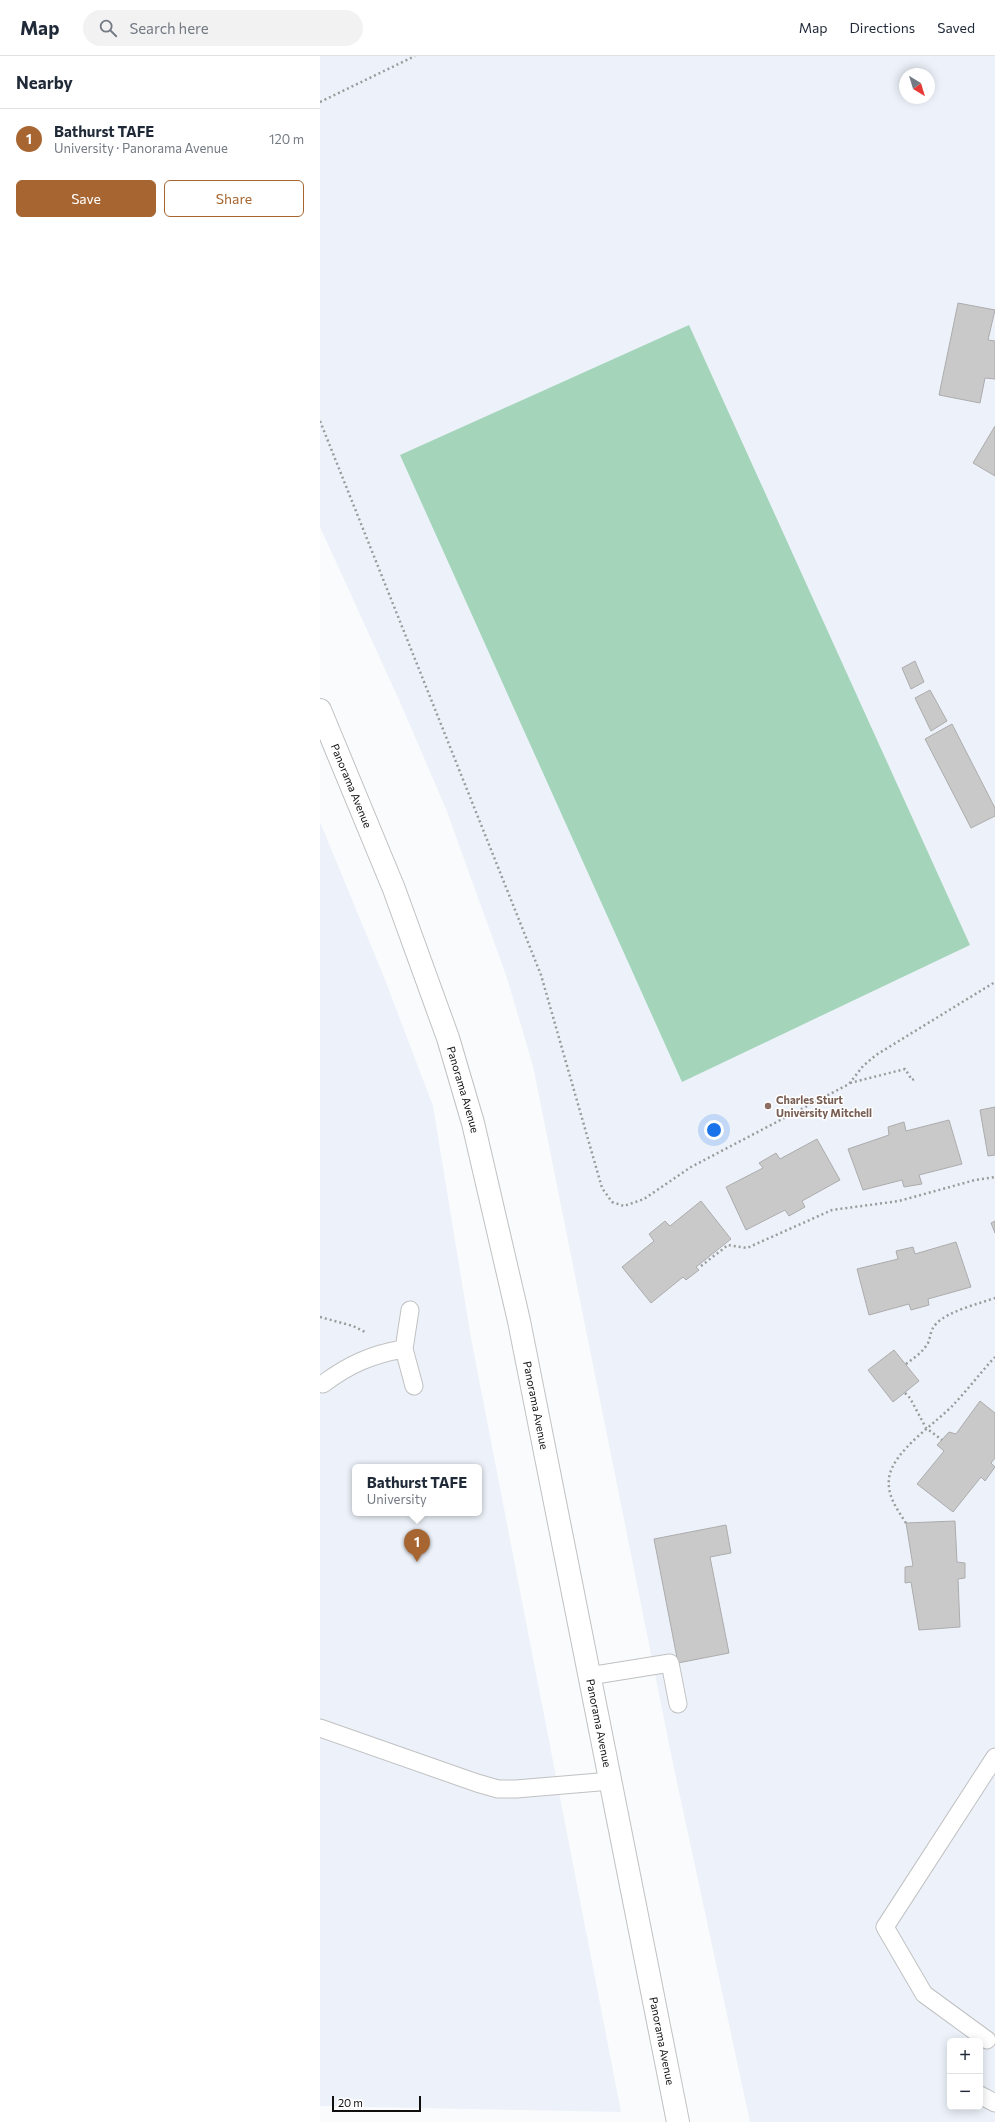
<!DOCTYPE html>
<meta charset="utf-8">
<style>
body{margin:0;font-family:Commissioner,sans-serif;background:#f2f2f3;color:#1f2937}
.controls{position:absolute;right:12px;bottom:12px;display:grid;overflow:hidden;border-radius:6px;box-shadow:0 2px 10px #0003}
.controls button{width:36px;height:36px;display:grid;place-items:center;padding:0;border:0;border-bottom:1px solid #e0e1e3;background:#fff;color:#1f2937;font:20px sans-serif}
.compass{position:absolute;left:579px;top:12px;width:36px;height:36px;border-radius:50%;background:#fff;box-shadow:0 2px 10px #0003;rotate:142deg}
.scale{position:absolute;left:12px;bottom:10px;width:89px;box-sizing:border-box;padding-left:4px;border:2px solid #0f0f0f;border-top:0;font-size:11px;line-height:14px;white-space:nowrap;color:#0f0f0f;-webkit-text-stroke:3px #fff;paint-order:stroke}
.you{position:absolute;left:394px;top:1074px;width:14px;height:14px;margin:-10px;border:3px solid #fff;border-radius:50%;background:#1a73e8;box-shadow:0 0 0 6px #1a73e833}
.badge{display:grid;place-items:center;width:26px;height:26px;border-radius:50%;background:#a76631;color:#fff;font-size:13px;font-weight:700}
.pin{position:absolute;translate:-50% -33px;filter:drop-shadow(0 1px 2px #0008)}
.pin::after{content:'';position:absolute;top:21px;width:14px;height:12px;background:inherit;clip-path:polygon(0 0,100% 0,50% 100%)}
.popup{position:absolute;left:32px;top:1408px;width:130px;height:52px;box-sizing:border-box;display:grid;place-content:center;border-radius:6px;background:#fff;filter:drop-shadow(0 1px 3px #0005);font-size:13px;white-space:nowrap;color:#747a83}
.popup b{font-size:15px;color:#1f2937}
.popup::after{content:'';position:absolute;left:50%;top:100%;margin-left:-8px;border:8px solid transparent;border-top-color:#fff}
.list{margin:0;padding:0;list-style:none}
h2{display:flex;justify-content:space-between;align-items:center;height:52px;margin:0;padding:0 16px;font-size:17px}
h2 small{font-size:13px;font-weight:400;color:#747a83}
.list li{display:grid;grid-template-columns:26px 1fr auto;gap:12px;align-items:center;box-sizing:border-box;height:60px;padding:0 16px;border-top:1px solid #e0e1e3}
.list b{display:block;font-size:15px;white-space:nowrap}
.list p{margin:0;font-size:13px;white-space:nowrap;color:#747a83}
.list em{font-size:13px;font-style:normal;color:#747a83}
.actions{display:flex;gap:8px;padding:12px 16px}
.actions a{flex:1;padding:9px 0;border:1px solid #a76631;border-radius:6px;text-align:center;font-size:14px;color:#a76631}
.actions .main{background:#a76631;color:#fff}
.icon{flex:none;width:22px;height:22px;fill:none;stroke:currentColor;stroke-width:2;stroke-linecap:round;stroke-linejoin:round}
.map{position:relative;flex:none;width:675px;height:2066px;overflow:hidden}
header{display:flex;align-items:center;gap:24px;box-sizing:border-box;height:56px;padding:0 20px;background:#fff;border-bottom:1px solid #e0e1e3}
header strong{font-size:19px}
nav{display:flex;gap:22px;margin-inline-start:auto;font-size:14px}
.search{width:280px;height:36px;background:#f2f2f3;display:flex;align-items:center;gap:10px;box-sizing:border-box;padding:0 14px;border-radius:22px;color:#747a83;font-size:15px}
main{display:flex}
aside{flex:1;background:#fff}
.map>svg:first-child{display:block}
.built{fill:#edf2fa;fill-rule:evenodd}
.green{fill:#a4d5ba}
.building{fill:#c9c9ca;stroke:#acacad}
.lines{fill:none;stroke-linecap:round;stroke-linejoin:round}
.lane-casing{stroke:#c0c1c2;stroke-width:19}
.secondary-casing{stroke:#c0c1c2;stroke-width:24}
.path{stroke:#9a9b9b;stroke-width:2.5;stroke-dasharray:2 3;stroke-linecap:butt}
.lane{stroke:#fff;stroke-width:17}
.secondary{stroke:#fff;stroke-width:22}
.education-dot{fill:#8d6e63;stroke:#fff;stroke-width:1.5}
.labels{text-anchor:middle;stroke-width:3;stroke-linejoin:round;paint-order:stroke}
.street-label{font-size:11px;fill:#0f0f0f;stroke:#fff}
.education-label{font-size:11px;font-weight:bold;fill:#785e54;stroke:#fff;text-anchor:start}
</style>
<header>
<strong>Map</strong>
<div class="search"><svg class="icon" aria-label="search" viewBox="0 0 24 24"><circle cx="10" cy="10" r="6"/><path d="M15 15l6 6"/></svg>Search here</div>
<nav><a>Map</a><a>Directions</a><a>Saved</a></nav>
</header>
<main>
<aside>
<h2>Nearby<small></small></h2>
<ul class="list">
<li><span class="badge">1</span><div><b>Bathurst TAFE</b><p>University · Panorama Avenue</p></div><em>120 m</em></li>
</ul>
<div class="actions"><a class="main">Save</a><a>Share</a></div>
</aside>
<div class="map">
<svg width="675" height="2066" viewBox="0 0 675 2066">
<rect width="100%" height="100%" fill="#fafbfc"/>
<path class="built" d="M0,0H675V2066H430L352,1703L213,1010L187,922L126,753L80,646L0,471ZM585,18H609V42H585ZM630,1985H660V2051H630Z
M0,766L64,921L113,1050L151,1282L301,2056L0,2050ZM35,1411H159V1457H35Z"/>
<path class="green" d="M369,269L650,889L362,1026L80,399Z"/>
<path class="building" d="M638,247L675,254L668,284L675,285V323L665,322L660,347L619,339Z
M675,370V420L653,407Z
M595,605L604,626L591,633L582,612Z
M610,634L627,665L611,675L595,642Z
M632,668L675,752V760L651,772L605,683Z
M675,1051V1099L668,1100L660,1054Z
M629,1064L642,1108L599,1119L602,1128L584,1131L582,1124L543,1134L528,1093L569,1079L568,1071L584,1066L586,1075Z
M497,1083L520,1124L482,1145L485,1151L469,1160L465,1154L426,1174L406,1131L443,1112L439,1107L456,1097L460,1103Z
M381,1145L411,1183L376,1211L379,1214L366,1224L363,1221L331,1247L302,1211L334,1185L329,1178L345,1165L350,1170Z
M675,1165V1177L671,1167Z
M636,1186L651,1231L608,1243L609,1249L591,1254L589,1248L549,1259L537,1213L578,1203L576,1195L593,1191L595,1198Z
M574,1294L599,1325L573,1346L548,1314Z
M660,1345L675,1357V1402L671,1407L675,1411L665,1425L661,1421L633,1456L597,1428L624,1395L617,1389L629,1376L636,1378Z
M635,1465L637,1506L645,1507V1522L638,1523L640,1571L599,1574L591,1526L585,1527V1511L593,1510L586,1467Z
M406,1469L411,1497L390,1501L409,1597L358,1607L334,1483Z"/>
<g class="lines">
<g class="lane-casing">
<path id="lane" d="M90,1254L84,1293L94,1330
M3,1328C28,1309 52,1298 84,1293
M269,1620L350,1607L358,1648
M0,1672L157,1727L178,1733H196L291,1725
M667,1984L604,1938L565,1871L675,1701
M660,2039L675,2047"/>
</g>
<g class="secondary-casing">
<g id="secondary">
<path id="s1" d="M0,654L74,833L128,982L153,1067L199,1265L358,2066"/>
</g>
</g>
<path class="path" d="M0,46L95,0
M0,365L221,919L282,1132L292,1146L304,1150L324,1143L371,1111L529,1028L543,1010L556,999L675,926
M530,1027L585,1013L592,1024L596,1022
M381,1210L408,1189L427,1192L512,1154L579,1145L655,1124L675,1121
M0,1261L33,1270L47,1277
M586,1308C594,1302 603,1296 608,1287C611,1280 610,1274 616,1268C628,1255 658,1248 675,1242
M585,1337L590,1342L606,1372L622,1384
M586,1467C577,1453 567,1440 569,1422C573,1394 617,1367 635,1347C649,1332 661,1316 675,1301"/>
<use href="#lane" class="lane"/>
<use href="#secondary" class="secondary"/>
</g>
<circle class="education-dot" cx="448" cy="1050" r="4"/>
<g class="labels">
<g class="street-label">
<text dy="4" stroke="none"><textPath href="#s1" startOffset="82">Panorama Avenue</textPath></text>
<text dy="4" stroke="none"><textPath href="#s1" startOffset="406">Panorama Avenue</textPath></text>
<text dy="4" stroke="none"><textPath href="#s1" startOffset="730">Panorama Avenue</textPath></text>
<text dy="4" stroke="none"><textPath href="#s1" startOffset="1054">Panorama Avenue</textPath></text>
<text dy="4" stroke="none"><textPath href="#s1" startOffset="1378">Panorama Avenue</textPath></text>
</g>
<g class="education-label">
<text x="456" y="1048">Charles Sturt<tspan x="456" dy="13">University Mitchell</tspan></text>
</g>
</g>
</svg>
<div class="controls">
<button>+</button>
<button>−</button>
</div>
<svg class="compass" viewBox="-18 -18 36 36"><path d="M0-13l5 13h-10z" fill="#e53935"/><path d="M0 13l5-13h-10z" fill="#747a83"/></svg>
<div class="scale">20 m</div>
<div class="you"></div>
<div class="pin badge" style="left:97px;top:1506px">1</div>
<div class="popup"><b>Bathurst TAFE</b>University</div>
</div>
</main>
